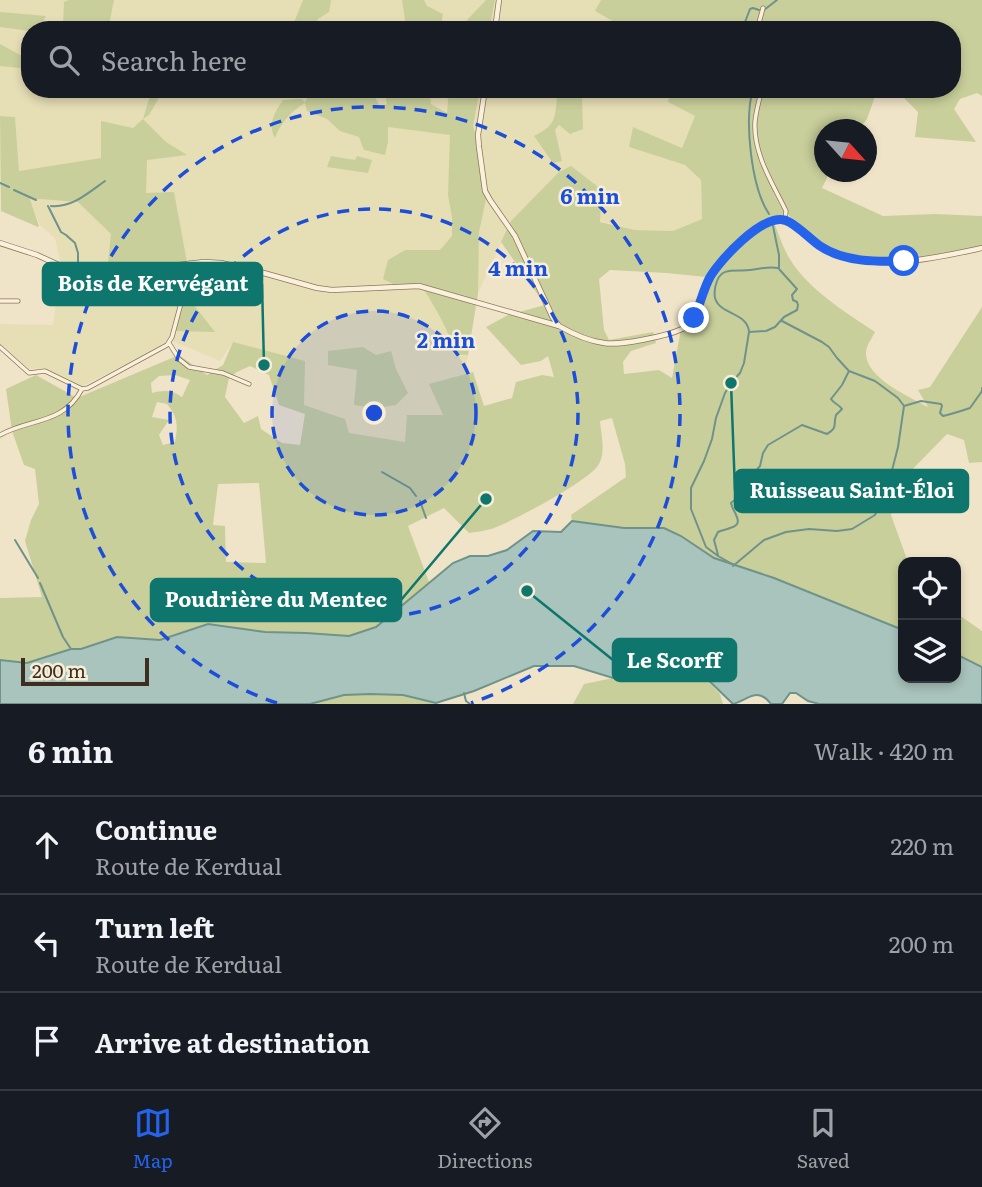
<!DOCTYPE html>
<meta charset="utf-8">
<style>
body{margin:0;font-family:Literata,serif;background:#20242c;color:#f1f3f6}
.controls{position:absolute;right:21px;bottom:21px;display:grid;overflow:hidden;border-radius:14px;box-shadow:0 4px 10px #0003}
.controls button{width:63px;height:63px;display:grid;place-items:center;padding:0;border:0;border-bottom:2px solid #363941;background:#171b24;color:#f1f3f6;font:35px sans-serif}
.compass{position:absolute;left:814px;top:119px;width:63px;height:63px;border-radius:50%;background:#171b24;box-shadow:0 4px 10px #0003;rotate:117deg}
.scale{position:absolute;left:21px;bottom:18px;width:128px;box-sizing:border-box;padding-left:7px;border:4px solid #3d2e20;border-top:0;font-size:19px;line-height:24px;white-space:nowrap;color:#3d2e20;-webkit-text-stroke:5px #f7eed8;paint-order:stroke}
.stop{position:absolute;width:21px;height:21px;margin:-16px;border:5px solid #2563eb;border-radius:50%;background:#fff}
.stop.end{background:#2563eb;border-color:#fff;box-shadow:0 2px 7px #0008}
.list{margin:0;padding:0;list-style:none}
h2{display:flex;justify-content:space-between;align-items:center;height:91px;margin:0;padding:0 28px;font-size:30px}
h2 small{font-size:23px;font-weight:400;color:#9ea1a6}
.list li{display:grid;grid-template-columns:46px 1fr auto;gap:21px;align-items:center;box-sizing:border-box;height:98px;padding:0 28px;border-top:2px solid #363941}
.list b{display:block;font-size:26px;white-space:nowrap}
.list p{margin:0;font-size:23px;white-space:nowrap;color:#9ea1a6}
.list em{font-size:23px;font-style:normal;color:#9ea1a6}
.icon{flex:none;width:38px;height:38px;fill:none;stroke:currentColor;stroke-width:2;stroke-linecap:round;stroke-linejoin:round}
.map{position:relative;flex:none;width:982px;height:704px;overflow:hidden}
.search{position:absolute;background:#171b24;box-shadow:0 4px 10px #0003;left:21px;right:21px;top:21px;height:77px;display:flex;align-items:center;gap:18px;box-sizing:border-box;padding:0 24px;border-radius:28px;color:#9ea1a6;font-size:26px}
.sheet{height:385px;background:#171b24}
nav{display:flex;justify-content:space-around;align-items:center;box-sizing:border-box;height:98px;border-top:2px solid #363941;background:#171b24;font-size:19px;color:#9ea1a6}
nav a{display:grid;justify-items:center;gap:4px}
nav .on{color:#2563eb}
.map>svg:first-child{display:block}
.farmland{fill:#e6deb5}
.green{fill:#c9cf9b;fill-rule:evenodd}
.water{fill:#a9c4bc;stroke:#6f938a;stroke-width:2}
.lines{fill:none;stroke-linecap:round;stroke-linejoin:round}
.stream{stroke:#6f938a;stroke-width:2}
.minor-casing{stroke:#8d765c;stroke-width:5}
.tertiary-casing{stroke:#8d765c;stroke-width:6}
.minor{stroke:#faf1dc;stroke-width:3.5}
.tertiary{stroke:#faf1dc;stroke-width:4.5}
.route{stroke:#2563eb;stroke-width:9}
.ring{fill:none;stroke:#1d4ed8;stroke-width:3.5;stroke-dasharray:12 9}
.centre{fill:#1d4ed8;stroke:#f7eed8;stroke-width:3.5}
.ring-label{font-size:21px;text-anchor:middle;font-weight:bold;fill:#1d4ed8;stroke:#f7eed8;stroke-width:5;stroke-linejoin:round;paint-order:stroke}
.leader{fill:none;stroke:#0f766e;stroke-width:2.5}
.callout-dot{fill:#0f766e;stroke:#f7eed8;stroke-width:2.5}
.callout{fill:#0f766e;stroke:#0f766e;stroke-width:2.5}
.callout-label{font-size:21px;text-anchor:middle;font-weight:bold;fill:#fff}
</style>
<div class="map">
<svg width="982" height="704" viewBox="0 0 982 704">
<rect width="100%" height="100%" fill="#f0e4c8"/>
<path class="farmland" d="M0,0H601L595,11L628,30H30V89H670L668,102L695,116L682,148L634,127L629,147L685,165L701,180L702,219L674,231L635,230L600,221H511L478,293L465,374L430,384L443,415L405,443L348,433L345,419L304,405L233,342L220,361L170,340L167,344L80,387L45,368L29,369L0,343V324L53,325L61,266L55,238L40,225L19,171L15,117L0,116Z"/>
<path class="green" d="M69,0H114L108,30H63L64,2Z
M303,0H331L329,12L318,19L315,30H291Z
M402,0H424L427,6L443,14L440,30H401L406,27Z
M486,0H495L489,30H465L468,19Z
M601,0H982V96L977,93L960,99L954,109L976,142L915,137L918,112L895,89H952V30H628L595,11Z
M0,12L46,16L38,30L30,31L0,27Z
M0,44L20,55H30V69L0,66Z
M152,89H164L149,115L143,119L166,142L187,155L147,160L146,193L174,192L187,262L173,286L143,295L113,292L108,263L111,234L78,202L40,199H30L39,226L38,227L1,211L0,116L15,117L19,171L101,158V121L133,128L143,119Z
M313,89H360L374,95L380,107L387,104L384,89H429L431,104L447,113L449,89H480L473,126L479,147L487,194L479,232L478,293L468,355L456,354C448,331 438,311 424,290L395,285L383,279L388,260L405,250H440L452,236V217L448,195L450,135L388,127V142L385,155L364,150L359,137L340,131L327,119L307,111L305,103C291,111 280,124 275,138C267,124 275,112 283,100L301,99L305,102Z
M670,89H881L877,91L867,119L859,129L824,130V172H830L822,188L883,216L935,214L982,216V248L904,261L868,260L835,254L801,232L788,214L769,217L761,225L773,220C778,232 782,245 788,256C807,289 844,311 875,332C873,336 869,342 867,347C858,375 910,397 928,407L918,390L930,387L982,307V462L969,463L964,440L947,434L901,481L891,515L908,562H903V630L774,578L714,558L681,536L664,528H624L572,521L571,515L626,477L625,464L612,418L600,421C601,434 606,452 599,464C591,480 510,523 491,529C484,531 476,532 469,533L444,508L408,526L429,582L376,627L349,636L306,633L265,632L208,624L160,640L117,637L81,649H71L27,663L0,660V598L42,597L25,541L31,520L39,504L35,469L24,465L12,431L6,389L36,375L77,398L179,355L207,375L223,365L233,342L305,361L304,405L345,419L349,433L405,442L407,415H443L429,384L473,372L484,406L512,398L516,382L542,375L554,377L548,356L541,361L521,365L486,327L508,315L545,305L501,242L511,221L559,172L571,166L602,190L600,222L635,230L673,231L702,219L701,180L685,165L629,147L633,127L682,148L695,116L668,102ZM735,247L706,285L694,318L681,329L672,378L659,370L624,374L623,362L631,351L656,343L653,332L609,340L604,330L599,279L610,270L666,273L706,277L717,262ZM250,366L269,375L279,405L305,414L300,445L282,443L261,429L258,416L244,423L225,397L229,378L237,372ZM175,375L190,380L182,397C172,390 164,390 152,393L151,383L159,376ZM157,402L167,404C178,418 178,424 175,442L163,445L159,435L169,420L152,417ZM259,483L266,563L226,562L225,526L213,525L218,484Z
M558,91L582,97L583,129L570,134L559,125L555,130L562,161L553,163L534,136C559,124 554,116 558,91Z
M331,156L355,160L357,156L372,160L368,173L327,167Z
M185,294L215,332L174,331Z
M363,347L376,355L391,351L396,369L408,393L396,405L375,408L354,405L357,370L328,365V351Z
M956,613L982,631V667L956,654Z
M655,664L700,672L720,694L723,704H573L584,684L613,678Z
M370,694L403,695L438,704H310L344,695Z"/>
<path class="water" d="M572,521L624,528H664L681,536L714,558L774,578L903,630V678H956V654L982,667V704H819L808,701L796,693H790L782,704H771C757,686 748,700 733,704L700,672L655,664L613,678L574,666H534L474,691L436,703L403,695L370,694L344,695L310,704H0V660L27,663L71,649H81L117,637L160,640L208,624L265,632L306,633L349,636L376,627L453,563L470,556H488L507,550L533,531L561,532Z"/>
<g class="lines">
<path class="stream" d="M764,10L777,0
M742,30L750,9L753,8L759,10
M753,89C744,120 751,187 769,214
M0,183L9,187
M14,190L36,200
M48,206L61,232L66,235L75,243L78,253V267
M51,206C72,208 88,193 105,181
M782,321L822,342L829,347L837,358L849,371L875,381L898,398L904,406
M749,331C746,312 720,315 715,298C714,292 715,286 717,281C722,266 738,272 750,270C760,269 768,266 778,268
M382,472L410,488L416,496
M420,501L426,518
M15,540L38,578
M718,555L714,540L718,532C722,530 726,530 730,528C746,524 733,513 731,503L749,488L754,473L760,466L763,453L768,445L802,425L827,434C838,428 833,425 836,415L842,409C840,405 834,404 831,399L842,385L849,371
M734,565L718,556L706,547L691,509V488L704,461L712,439L716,418L725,393L731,383L740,373L744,363L749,332L766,331L775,327L784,317L797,310L798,305L797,302L793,300L792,295L797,289L779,269V255L773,226
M733,566L764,540L786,532L809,529L837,531L852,529L875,515L888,486L898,447L904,406L921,401L941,404L942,406L940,413L943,416C952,414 961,411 970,408L982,391V388
M40,583L63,637L71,649
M464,693L466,701L470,704"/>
<g class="minor-casing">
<path id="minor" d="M757,30L763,8
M762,89C759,100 756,111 755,122C753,154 773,184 786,211L785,220
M0,301H18
M169,343L179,359L189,367L223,373L249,384
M0,347L29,373L45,371L82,389
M0,435C30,418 63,425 82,389L88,388L167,345L172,337L189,273L190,263"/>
</g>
<g class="tertiary-casing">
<path id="tertiary" d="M495,30L499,0
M485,89L478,135L479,147L485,191L490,200L515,236L553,318L559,326
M0,243L37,255L61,266L84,273L129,271L204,262L221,263L260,272L317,288L332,290L419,286L559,326C573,334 588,341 604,343C619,346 667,336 682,329C686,327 691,322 693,318C700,308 702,295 707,284C715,265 747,232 766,223C790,211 813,245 835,254C882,271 935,258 982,248"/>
</g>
<use href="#minor" class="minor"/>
<use href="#tertiary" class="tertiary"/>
</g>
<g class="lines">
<path class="route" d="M694,318C700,305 703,290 710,277C720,260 762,214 785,220C796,224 810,239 820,246C844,262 876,262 904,261"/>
</g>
<circle cx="374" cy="413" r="102" fill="#1d4ed8" fill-opacity=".12"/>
<g class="ring">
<circle cx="374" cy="413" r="102"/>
<circle cx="374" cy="413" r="204"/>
<path d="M277 703A306 306 0 1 1 471 703"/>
</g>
<circle cx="374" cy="413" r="10" class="centre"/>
<g class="ring-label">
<text x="590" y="204">6 min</text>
<text x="518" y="276">4 min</text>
<text x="446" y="348">2 min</text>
</g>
<path class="leader" d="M264 365L262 284M731 383L735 491M486 499L401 600M527 591L613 660"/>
<g class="callout-dot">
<circle cx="264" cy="365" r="7"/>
<circle cx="731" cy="383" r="7"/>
<circle cx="486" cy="499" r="7"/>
<circle cx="527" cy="591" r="7"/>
</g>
<g class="callout">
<rect x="43" y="263" width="219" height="42" rx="7"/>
<rect x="735" y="470" width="233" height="42" rx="7"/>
<rect x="151" y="579" width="250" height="42" rx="7"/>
<rect x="613" y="639" width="123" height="42" rx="7"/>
</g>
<g class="callout-label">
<text x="153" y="291">Bois de Kervégant</text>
<text x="852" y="498">Ruisseau Saint-Éloi</text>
<text x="276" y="607">Poudrière du Mentec</text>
<text x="674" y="668">Le Scorff</text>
</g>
</svg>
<div class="controls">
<button><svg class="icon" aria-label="locate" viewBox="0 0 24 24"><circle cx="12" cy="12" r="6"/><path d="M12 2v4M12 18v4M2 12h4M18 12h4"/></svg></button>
<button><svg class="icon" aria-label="layers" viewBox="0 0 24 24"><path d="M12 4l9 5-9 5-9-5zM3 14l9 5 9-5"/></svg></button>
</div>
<svg class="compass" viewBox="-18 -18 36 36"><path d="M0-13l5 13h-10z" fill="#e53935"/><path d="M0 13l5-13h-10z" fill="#9ea1a6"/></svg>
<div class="scale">200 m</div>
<div class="stop" style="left:904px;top:261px"></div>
<div class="stop end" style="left:694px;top:318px"></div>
<div class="search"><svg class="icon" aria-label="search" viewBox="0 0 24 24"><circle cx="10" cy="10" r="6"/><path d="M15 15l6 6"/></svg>Search here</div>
</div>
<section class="sheet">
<h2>6 min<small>Walk · 420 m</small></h2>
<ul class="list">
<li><svg class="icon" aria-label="ahead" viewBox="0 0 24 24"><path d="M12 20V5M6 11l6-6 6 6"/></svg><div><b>Continue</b><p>Route de Kerdual</p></div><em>220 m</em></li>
<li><svg class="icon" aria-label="left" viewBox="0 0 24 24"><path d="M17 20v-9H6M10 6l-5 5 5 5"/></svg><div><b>Turn left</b><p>Route de Kerdual</p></div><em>200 m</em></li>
<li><svg class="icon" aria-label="arrive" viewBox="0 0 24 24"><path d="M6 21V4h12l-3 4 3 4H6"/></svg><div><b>Arrive at destination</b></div></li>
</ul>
</section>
<nav>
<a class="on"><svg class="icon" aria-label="map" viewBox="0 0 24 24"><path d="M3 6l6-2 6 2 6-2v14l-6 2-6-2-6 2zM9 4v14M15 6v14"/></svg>Map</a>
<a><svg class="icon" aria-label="directions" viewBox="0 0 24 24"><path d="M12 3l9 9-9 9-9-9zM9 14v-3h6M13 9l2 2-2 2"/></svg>Directions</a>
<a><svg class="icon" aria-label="saved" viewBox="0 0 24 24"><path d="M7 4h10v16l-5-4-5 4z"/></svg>Saved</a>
</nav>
